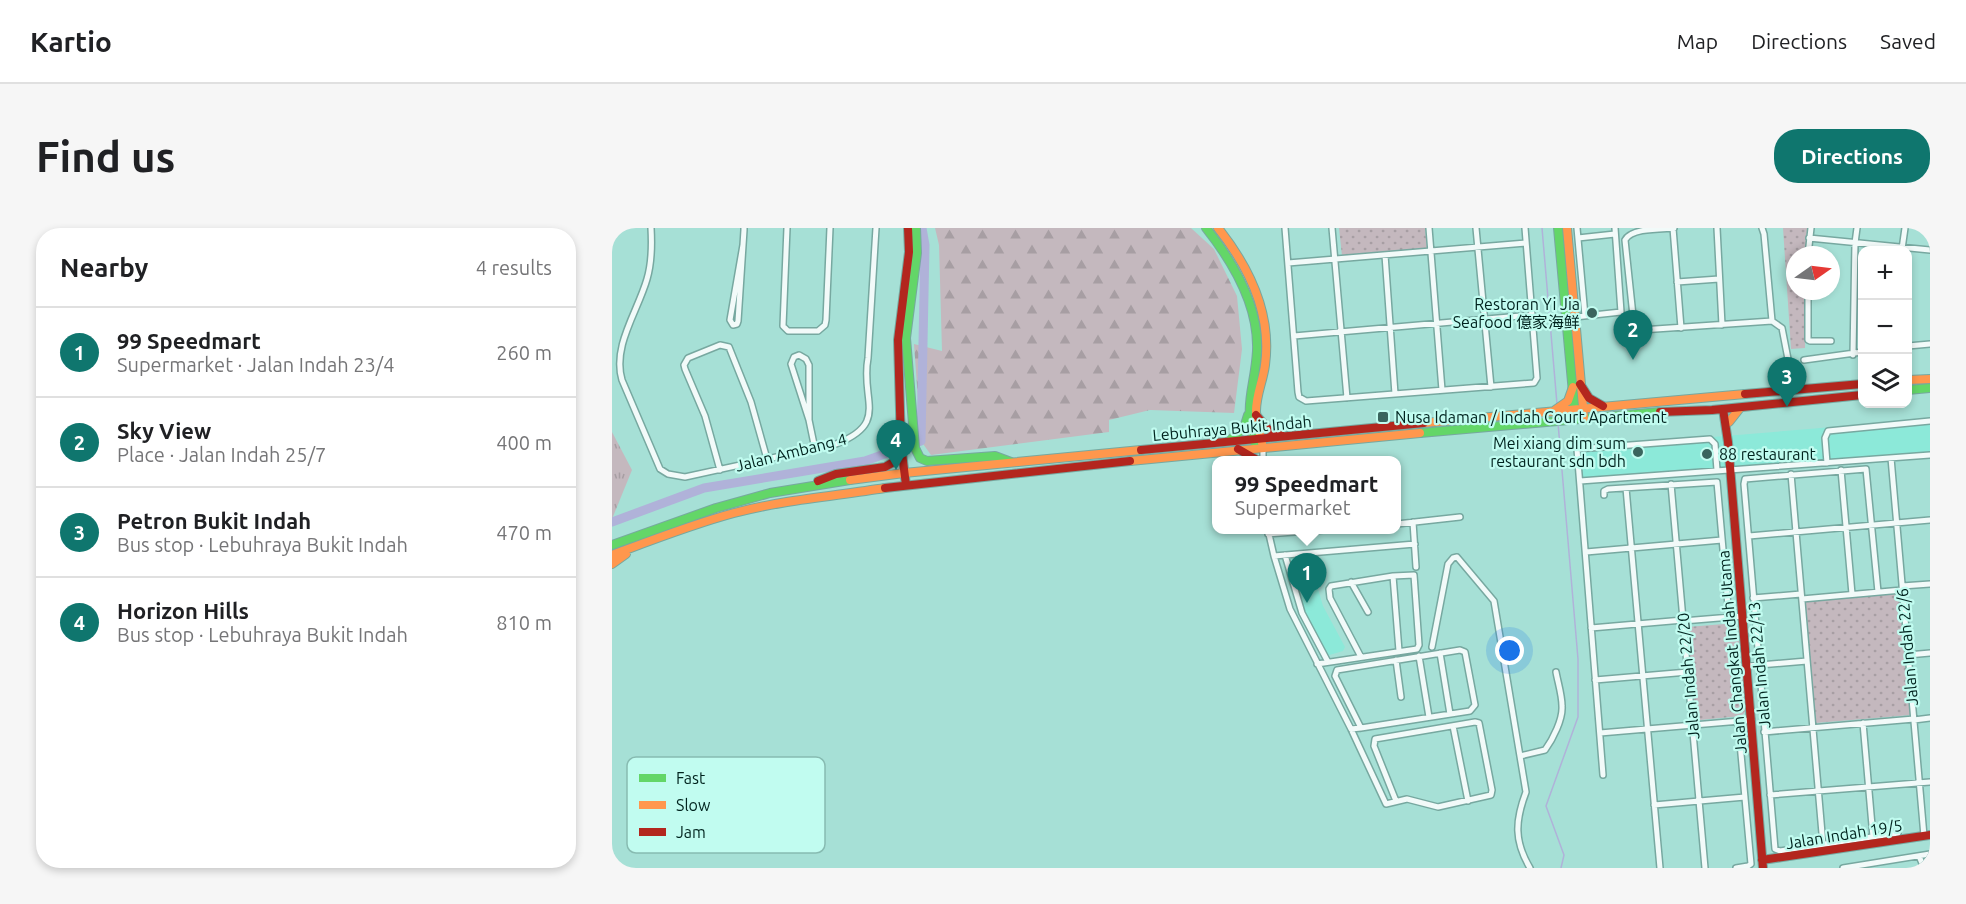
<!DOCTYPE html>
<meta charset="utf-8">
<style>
body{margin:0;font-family:Ubuntu,"Noto Sans SC",sans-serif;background:#f6f6f6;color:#202124}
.controls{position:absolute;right:18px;top:18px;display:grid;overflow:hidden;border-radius:12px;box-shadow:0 3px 9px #0003}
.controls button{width:54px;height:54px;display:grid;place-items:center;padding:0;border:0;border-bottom:2px solid #e0e0e0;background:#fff;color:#202124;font:30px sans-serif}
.compass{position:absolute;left:1174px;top:18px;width:54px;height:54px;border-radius:50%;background:#fff;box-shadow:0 3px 9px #0003;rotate:76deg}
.you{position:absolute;left:898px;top:423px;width:21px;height:21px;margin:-15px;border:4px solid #fff;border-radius:50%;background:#1a73e8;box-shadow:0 0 0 9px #1a73e833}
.badge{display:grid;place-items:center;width:39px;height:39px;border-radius:50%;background:#0f766e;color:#fff;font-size:20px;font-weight:700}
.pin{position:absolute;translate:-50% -50px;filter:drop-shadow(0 2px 3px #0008)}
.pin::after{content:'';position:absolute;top:32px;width:21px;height:18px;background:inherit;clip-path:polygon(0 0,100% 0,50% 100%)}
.popup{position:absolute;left:600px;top:228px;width:189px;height:78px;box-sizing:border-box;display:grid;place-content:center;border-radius:12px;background:#fff;filter:drop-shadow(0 2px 4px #0005);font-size:20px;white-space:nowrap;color:#757577}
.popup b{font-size:22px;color:#202124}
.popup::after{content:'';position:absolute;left:50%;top:100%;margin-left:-12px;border:12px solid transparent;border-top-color:#fff}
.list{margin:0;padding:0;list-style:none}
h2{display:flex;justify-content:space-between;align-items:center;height:78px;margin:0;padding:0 24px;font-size:26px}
h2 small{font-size:20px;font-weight:400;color:#757577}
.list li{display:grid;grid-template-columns:39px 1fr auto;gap:18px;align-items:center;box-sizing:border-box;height:90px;padding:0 24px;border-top:2px solid #e0e0e0}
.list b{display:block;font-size:22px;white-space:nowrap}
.list p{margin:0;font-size:20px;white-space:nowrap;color:#757577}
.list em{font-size:20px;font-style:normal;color:#757577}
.icon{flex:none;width:33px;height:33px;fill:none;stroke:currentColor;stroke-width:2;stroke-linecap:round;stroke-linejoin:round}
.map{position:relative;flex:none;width:1318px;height:640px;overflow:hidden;border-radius:24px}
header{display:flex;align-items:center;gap:36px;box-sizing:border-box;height:84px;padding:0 30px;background:#fff;border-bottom:2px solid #e0e0e0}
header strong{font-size:28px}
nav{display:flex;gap:33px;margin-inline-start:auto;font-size:21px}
.intro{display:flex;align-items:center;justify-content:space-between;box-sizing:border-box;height:144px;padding:0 36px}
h1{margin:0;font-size:42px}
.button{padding:15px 27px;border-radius:24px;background:#0f766e;color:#fff;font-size:21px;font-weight:700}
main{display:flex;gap:36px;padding:0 36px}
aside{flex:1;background:#fff;border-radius:24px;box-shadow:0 3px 9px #0003}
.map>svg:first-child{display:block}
.built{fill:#8ce9d9}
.grass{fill:url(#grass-tufts)}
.forest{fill:url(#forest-firs)}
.park{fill:url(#park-dots)}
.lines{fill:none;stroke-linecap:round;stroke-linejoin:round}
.stream{stroke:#b0b2d9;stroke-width:1.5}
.river{stroke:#b0b2d9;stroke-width:9}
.street-casing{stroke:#77a8a0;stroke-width:8}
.fast-casing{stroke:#77a8a0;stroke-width:10}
.slow-casing{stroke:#77a8a0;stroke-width:10}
.jam-casing{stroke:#77a8a0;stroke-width:10}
.street{stroke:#f2faf9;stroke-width:5}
.fast{stroke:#63d668;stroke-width:8}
.slow{stroke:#ff974d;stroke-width:8}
.jam{stroke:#b3261e;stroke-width:8}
.poi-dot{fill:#3a655e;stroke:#c1fcf0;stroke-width:2}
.labels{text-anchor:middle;stroke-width:4.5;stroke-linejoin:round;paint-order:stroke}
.poi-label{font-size:16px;fill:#00231e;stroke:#c1fcf0;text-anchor:end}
.street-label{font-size:16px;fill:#00231e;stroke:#c1fcf0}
.key{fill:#c1fcf0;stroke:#87bbb1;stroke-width:1.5}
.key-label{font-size:16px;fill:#00231e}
</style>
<header>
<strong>Kartio</strong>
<nav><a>Map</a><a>Directions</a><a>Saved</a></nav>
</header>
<div class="intro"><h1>Find us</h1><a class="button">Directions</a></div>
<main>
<aside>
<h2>Nearby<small>4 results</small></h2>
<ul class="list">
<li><span class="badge">1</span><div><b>99 Speedmart</b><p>Supermarket · Jalan Indah 23/4</p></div><em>260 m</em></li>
<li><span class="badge">2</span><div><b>Sky View</b><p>Place · Jalan Indah 25/7</p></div><em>400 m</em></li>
<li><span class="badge">3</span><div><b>Petron Bukit Indah</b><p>Bus stop · Lebuhraya Bukit Indah</p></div><em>470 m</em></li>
<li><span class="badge">4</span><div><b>Horizon Hills</b><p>Bus stop · Lebuhraya Bukit Indah</p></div><em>810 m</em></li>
</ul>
</aside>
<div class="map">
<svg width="1318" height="640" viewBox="0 0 1318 640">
<defs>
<pattern id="grass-tufts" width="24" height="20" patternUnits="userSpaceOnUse" patternTransform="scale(1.5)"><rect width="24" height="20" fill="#c4b8be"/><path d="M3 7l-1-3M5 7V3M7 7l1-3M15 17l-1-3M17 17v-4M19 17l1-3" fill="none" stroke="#a79ea3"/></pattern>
<pattern id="forest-firs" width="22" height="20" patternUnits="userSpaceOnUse" patternTransform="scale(1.5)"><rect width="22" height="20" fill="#c4b8be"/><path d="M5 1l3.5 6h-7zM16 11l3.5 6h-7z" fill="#a79ea3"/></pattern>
<pattern id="park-dots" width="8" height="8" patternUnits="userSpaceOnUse" patternTransform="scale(1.5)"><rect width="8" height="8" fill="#c4b8be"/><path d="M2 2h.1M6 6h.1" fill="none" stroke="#a79ea3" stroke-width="1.8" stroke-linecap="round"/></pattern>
</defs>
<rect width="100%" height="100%" fill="#a6e0d6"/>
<path class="built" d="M1318,191V225L970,251L967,220Z
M696,327L711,378L733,419L731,423L714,428L692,385L676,329Z"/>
<path class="grass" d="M0,204L20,242L0,291Z"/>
<path class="forest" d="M323,0H579L602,21L625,68L630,121L622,185L538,182L497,192V204L319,227L309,213L302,116L330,123L327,17Z"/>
<path class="park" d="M727,0H813L815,20L730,28Z
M1171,0H1195L1194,27H1183V63H1194L1193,120L1179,121Z
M1287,365L1299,487L1204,495L1192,374Z
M1125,395L1134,482L1130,488L1088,492L1082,483L1075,399Z"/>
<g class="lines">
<path class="stream" d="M930,0L945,176
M946,195L966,431V489L934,578L952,627L949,640"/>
<path class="river" d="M0,294L92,260L253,233L309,213L313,17L310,0"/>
<g class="street-casing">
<path id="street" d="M39,0C40,17 40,34 35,51C26,83 0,118 10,152L48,241L56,246L73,249L224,216C278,195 248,172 256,130L264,0
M175,0L171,98L176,103H206L213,97L214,92L218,0
M673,0L686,164L687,169L694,173L922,155L925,150L913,0
M720,0L735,170
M817,0L830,162
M864,0L879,159
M965,0L973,88
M1061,0L1069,100
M1062,0C1049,1 1019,0 1013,12L1022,97L1029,102L1160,93
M1105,0L1110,97
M1150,0L1152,6L1160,93
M966,10L1003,6
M1197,10L1318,22
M131,17L118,92L121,97L125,96L126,93L132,2V0
M1290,21L1293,0
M773,27L783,166
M1196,27L1199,0
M676,35L914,15
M1065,54L1107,51
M1196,63V112L1198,113H1219
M963,89L1009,84L1003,0
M1160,93L1170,100L1176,131
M682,108L920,87
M1296,118L1318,116
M1241,127L1243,15L1245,0
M1192,132L1250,124
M197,192L179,136L182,129L187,127L194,131L197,137V192L203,221
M651,219V232
M1279,230L1312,608
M1215,235L1213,210L1216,203L1318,193
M108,242L93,188L73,141L72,137L76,130L108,117L117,119L139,174L155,231
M1229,242L1240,366
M1179,246L1211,617
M968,253L1318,227
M1059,256L1093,640
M1014,260L1048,640
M992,267V263L996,261L1105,254L1117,389
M801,294L804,339
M785,296L848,289
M656,302L662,328L678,381L739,501L774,576L795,571L826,579L879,567L880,562L867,495L863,494L763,511L762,518L784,573
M656,306L711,302
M1137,308L1318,292
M974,324L1110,312
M673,327L690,385L716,434
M662,328L803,316
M739,354L756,384
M1290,358L1318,356
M1266,364L1254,241L1133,251L1132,256L1163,621L1168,623L1286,605
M1141,370L1189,366
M1190,371L1290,362
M1071,393L1131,388
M979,400L1071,392
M820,419L836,336L841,330L845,329L882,373L914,564C903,593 902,613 918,640
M828,425L838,486
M1296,427L1318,425
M807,428L817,489
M749,429L718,370L717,361L719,358L781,348L787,423
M784,432L789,469
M705,436L805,421L807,417L802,347L781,348
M1136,438L1195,433
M983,452L1076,444
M1302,492L1318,490
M1251,495L1261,609
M841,498L856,573
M739,501L749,500L858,483L863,477L853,424L848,422L725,442L723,448L749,500
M1152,504L1302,491
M988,505L1140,492
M908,528L933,522C941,511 951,491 950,478C950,467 946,455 944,444
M991,547L965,221L1098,211L1103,216L1105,242
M1158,567L1318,554
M1042,577L1133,569
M1307,628L1312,640
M1124,640L1136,638L1139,636L1126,493
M1231,640L1318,626"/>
</g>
<g class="fast-casing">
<path id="fast" d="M304,0L305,25L294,110L303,220L308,230L315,233L383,228L399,234
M594,0C621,34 647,77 645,123C643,160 631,175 643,215
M946,0L963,187
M1296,162L1318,160
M808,205L1048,184
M618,212L632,200L636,187
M0,317L104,280L158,265L238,252"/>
</g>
<g class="slow-casing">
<path id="slow" d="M606,0C637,39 660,86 653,137C651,153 644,167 644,183C644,194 648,205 650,215
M955,0L972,190
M1296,152L1318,151
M943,182L956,173L961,159
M1117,194L1128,180
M812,195L1133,166
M518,233L808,205
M238,252L292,245L529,222
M0,327C40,312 81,296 122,285C171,272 223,268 273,260
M0,336L14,326"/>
</g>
<g class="jam-casing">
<path id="jam" d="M968,156L977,170L991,178
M1133,166L1250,156
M1111,181L1116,214L1151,640
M1048,184L1100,182L1250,167
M644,187L656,201L669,207
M626,221L645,232
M529,222L812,195
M206,253L224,246L273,239L285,232L289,217
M294,257L289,217L286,112L297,24L296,0
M273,260L518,233
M1150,632L1318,607"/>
</g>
<use href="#street" class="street"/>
<use href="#fast" class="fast"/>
<use href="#slow" class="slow"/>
<use href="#jam" class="jam"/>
</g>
<g class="poi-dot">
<circle cx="980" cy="85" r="6"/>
<rect x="765" y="183" width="12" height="12" rx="3"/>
<circle cx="1026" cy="224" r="6"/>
<circle cx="1095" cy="226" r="6"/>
</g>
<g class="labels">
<g class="poi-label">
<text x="968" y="82">Restoran Yi Jia<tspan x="968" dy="18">Seafood 億家海鲜</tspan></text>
<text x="783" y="195" text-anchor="start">Nusa Idaman / Indah Court Apartment</text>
<text x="1014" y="221">Mei xiang dim sum<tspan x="1014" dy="18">restaurant sdn bdh</tspan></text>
<text x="1107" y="232" text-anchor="start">88 restaurant</text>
</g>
<g class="street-label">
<text transform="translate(620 200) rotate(-5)" y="6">Lebuhraya Bukit Indah</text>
<text transform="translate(179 224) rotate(-14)" y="6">Jalan Ambang 4</text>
<text transform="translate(1295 419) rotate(-95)" y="6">Jalan Indah 22/6</text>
<text transform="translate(1120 424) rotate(-95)" y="6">Jalan Changkat Indah Utama</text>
<text transform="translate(1147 437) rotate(-95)" y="6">Jalan Indah 22/13</text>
<text transform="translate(1076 448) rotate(-95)" y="6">Jalan Indah 22/20</text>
<text transform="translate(1232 606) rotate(-9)" y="6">Jalan Indah 19/5</text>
</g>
</g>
<rect x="15" y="529" width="198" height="96" rx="9" class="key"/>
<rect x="27" y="546" width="27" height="8" fill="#63d668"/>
<rect x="27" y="573" width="27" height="8" fill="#ff974d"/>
<rect x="27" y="600" width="27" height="8" fill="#b3261e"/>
<g class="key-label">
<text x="64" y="556">Fast</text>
<text x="64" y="583">Slow</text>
<text x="64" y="610">Jam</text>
</g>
</svg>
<div class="controls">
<button>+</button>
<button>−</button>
<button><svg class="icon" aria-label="layers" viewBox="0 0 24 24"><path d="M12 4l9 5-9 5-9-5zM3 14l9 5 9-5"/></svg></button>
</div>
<svg class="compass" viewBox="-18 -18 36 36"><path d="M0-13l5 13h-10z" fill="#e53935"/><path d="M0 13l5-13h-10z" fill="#757577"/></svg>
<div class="you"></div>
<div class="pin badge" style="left:695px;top:375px">1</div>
<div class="popup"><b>99 Speedmart</b>Supermarket</div>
<div class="pin badge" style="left:1021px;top:132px">2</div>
<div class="pin badge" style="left:1175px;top:179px">3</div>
<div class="pin badge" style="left:284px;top:242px">4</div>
</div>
</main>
